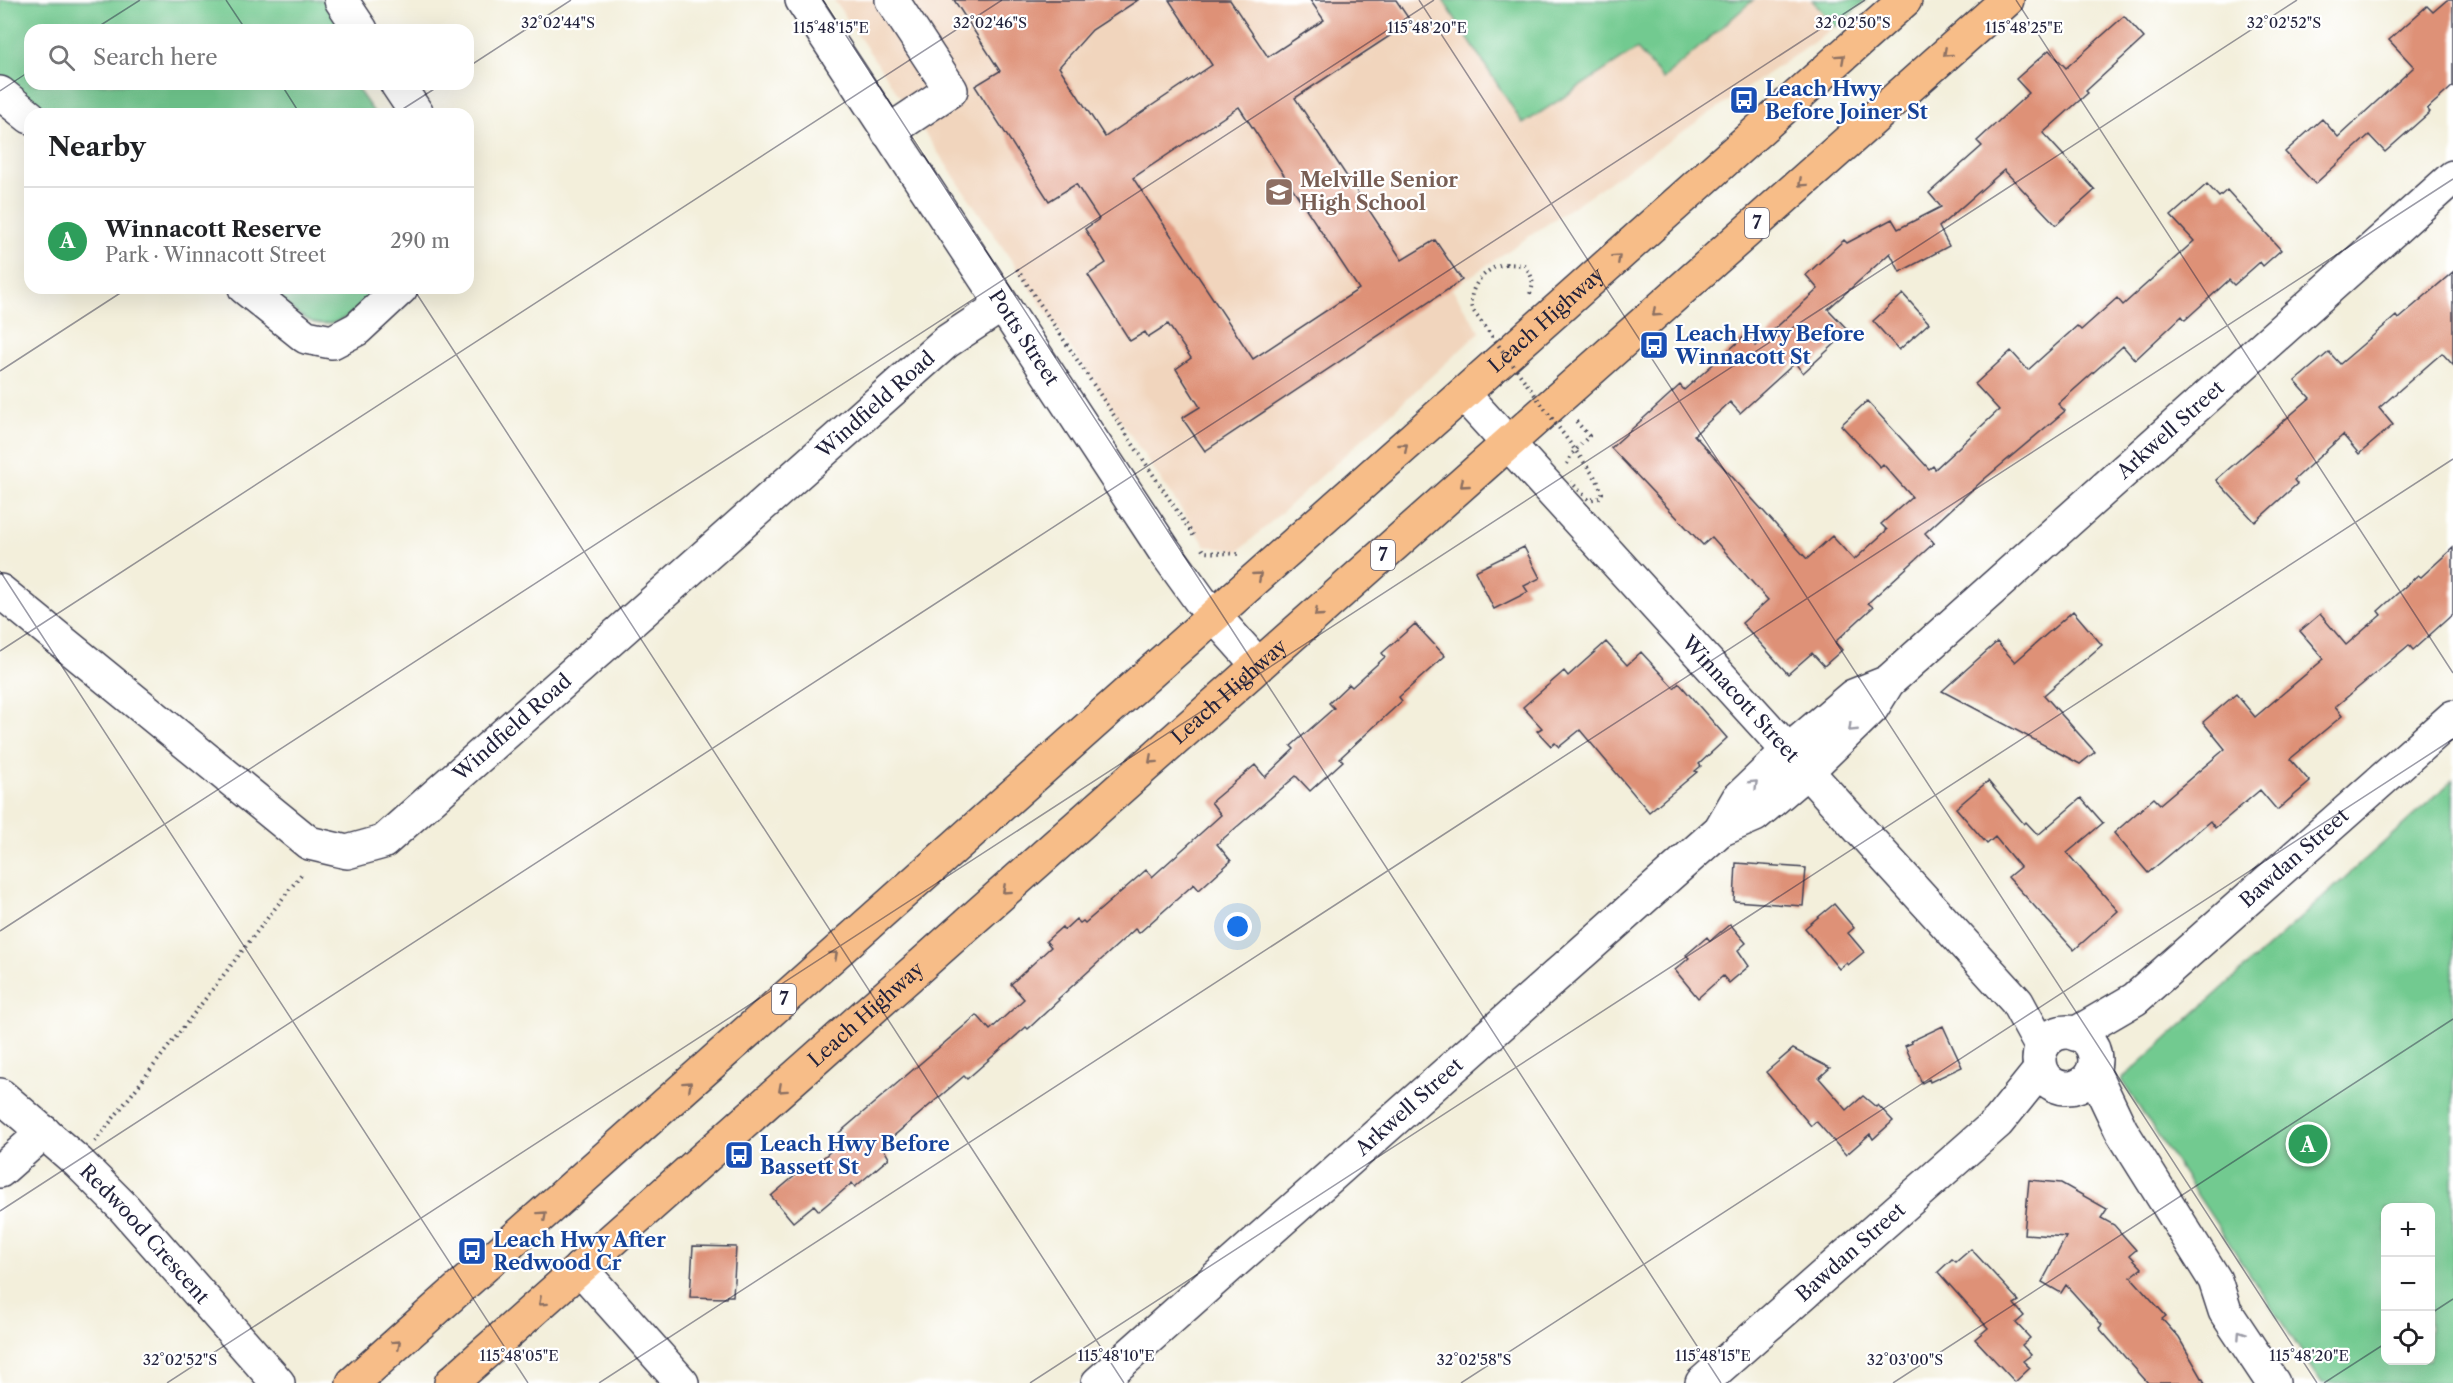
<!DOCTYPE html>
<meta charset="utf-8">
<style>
body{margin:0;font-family:"Libre Caslon Text",serif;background:#f2f2f2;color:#202124}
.controls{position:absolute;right:18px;bottom:18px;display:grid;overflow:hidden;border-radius:12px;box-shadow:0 6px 24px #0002}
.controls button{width:54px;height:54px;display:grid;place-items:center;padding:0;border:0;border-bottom:2px solid #e0e0e0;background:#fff;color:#202124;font:30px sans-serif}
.you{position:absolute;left:1238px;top:927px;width:21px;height:21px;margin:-15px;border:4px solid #fff;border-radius:50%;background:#1a73e8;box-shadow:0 0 0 9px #1a73e833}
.badge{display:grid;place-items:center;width:39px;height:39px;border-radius:50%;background:#db2777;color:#fff;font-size:20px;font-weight:700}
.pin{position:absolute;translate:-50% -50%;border:3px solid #fff;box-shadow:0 2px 6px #0006}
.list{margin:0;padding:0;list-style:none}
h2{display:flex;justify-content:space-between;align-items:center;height:78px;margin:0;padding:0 24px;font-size:26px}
h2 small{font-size:20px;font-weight:400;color:#757577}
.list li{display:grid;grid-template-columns:39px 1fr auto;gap:18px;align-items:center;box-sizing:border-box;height:108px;padding:0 24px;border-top:2px solid #e0e0e0}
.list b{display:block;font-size:22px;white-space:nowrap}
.list p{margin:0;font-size:20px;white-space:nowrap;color:#757577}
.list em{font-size:20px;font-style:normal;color:#757577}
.icon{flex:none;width:33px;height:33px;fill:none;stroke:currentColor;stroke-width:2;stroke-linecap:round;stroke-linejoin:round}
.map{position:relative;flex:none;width:2453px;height:1383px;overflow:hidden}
.search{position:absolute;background:#fff;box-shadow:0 6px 24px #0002;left:24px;top:24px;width:450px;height:66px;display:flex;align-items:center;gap:15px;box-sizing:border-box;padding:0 21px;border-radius:18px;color:#757577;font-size:22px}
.panel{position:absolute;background:#fff;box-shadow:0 6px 24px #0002;left:24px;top:108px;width:450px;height:186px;border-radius:18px}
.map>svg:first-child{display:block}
.built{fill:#f1d5bd}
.green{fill:#72ca90;stroke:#4a7666;stroke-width:1.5;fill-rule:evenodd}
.building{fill:#de9177;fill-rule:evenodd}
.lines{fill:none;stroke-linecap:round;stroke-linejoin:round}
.minor-casing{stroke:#414153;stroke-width:36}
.highway-casing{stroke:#414153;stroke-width:36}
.path{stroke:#414153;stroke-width:4;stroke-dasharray:1.5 4.5;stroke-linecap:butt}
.minor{stroke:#fff;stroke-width:33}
.highway{stroke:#f7bd88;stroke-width:33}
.path-bridge{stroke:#414153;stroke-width:4;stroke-dasharray:1.5 4.5;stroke-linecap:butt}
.oneway{stroke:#8c7062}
.oneway2{stroke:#9c9ca7}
.ticks{fill:none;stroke:#22223b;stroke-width:1.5;stroke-opacity:0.45}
.labels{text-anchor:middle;stroke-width:4.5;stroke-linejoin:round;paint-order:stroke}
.shield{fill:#fff;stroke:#646476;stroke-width:1.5}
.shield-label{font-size:18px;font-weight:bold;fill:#22223b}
.transit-label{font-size:20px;font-weight:bold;fill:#164399;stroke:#fff;text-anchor:start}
.education-label{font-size:20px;font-weight:bold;fill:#785e54;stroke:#fff;text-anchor:start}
.street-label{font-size:20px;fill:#22223b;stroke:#fff}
.ticks-label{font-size:15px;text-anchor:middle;fill:#22223b;stroke:#fff;stroke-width:4.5;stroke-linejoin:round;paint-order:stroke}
</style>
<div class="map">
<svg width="2453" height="1383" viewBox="0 0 2453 1383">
<rect width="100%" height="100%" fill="#fff"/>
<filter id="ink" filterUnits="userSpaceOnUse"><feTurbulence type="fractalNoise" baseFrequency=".0167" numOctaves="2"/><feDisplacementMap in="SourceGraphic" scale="12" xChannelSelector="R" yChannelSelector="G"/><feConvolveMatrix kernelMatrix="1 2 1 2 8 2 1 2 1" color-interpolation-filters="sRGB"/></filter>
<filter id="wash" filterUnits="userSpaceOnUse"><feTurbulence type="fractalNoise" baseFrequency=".008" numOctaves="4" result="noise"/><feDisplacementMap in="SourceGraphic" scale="24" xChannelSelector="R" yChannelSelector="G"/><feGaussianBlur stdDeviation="1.35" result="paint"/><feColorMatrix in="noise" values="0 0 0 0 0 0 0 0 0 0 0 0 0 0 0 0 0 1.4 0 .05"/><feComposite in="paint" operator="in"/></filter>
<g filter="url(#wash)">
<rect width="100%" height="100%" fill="#f3efdb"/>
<path class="built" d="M834,0H1866L1820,38L1452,289L1480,332L1239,551L1206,546Z"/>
<path class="green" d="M0,0H327L347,30H30V84H354L375,114H46L0,76Z
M1443,0H1753L1663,79L1637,49L1523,124Z
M1812,0H1866L1835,27Z
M264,288H384C365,303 341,330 314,323C303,320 274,296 264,288Z
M2453,780V1383H2322L2121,1080ZM2386,1208H2430V1360H2386Z"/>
<g id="blocks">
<path class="building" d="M954,0H1138L1092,30L1059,67L1105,137L1212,65L1169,0H1230L1268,57L1324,20L1310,0H1396L1411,22L1295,98L1402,260L1435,240L1462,280L1205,451L1182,418L1200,407L1176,369L1191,358L1168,324L1148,337L1145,332L1130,341L1088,275L1106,263L1085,229L1099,219L1076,184L1049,201L975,86L1000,71ZM1239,107L1359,289L1253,359L1133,178Z
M2447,0H2453V86L2427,109L2430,112L2385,152L2369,135L2315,184L2285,152L2322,119L2338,137L2414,67L2389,40L2427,6L2433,12Z
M2124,16L2144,38L2086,91L2088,93L2043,133L2095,190L2056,225L2004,170L1939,227L1949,246L1900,272L1890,253L1828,309L1849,331L1803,373L1795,363L1740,413L1730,402L1694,435L1807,559L1832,536L1854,560L1887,530L1881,524L1912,497L1883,464L1880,467L1841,425L1867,401L1929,469L1933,466L1935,469L1999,410L1975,384L2011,351L2028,370L2077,326L2081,330L2117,298L2123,305L2194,241L2171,216L2207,184L2219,197L2227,190L2281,250L2263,266L2260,262L2234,285L2229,280L2185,320L2182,316L2135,360L2123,346L2058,404L2065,411L1982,481L1925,533L1934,543L1868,603L1873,607L1835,642L1842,650L1824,666L1812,653L1788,674L1742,623L1768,600L1712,537L1703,545L1611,448L1680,385L1684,390L1746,335L1756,346L1818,289L1806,275L1844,240L1847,243L1892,219L1898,229L1941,207L1929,193L1982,146L1977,141L2029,93L2016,79L2049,50L2066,68Z
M2453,272V365L2442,353L2379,408L2393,425L2359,454L2343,435L2294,480L2297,484L2255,522L2216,480L2310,398L2295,381L2329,352L2340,364L2396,316L2398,319Z
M1903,294L1929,323L1899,350L1873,321Z
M1524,547L1540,578L1524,586L1528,592L1494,609L1475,571Z
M2453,548V614L2413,650L2409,645L2335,707L2342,716L2290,759L2310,782L2277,810L2260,790L2215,828L2210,821L2148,873L2114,833L2154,798L2160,804L2225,749L2203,722L2236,694L2255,717L2324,659L2300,631L2320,614L2346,645L2381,615L2378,611L2418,575L2421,577Z
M2073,611L2102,645L2044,695L2095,752L2080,764L1942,691L1997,642L2015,662Z
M1415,624L1445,656L1399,697L1402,701L1340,758L1343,761L1310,791L1296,776L1217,844L1231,861L1199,890L1194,884L1139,933L1135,929L1058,999L1059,1000L1028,1029L1026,1027L967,1079L964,1076L882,1146L889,1158L855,1187L852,1183L819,1211L814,1205L793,1222L771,1196L804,1168L806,1172L845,1139L839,1133L977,1015L990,1030L1024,999L1011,984L1051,947L1046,941L1062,927L1064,930L1076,919L1080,923L1083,921L1085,923L1146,870L1152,877L1221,815L1211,802L1255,765L1265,777L1294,749L1291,746L1334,708L1329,703L1349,684L1352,687L1385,657L1382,653Z
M1606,642L1627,665L1641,652L1674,688L1679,683L1727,738L1699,764L1701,766L1695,771L1697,772L1649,812L1580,730L1559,747L1555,743L1551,746L1537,731L1542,728L1523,707L1564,671L1568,676Z
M1988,781L2024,824L2026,822L2038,835L2081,798L2103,823L2067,853L2118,911L2074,950L2008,877L2020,867L1995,837L1987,844L1956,808Z
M1736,863L1806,868L1803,906L1734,901Z
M1834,904L1854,928L1848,933L1864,952L1848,965L1846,963L1839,969L1805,928Z
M1730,924L1746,943L1738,950L1749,966L1729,983L1723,976L1698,998L1675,970L1689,958L1686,955L1707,937L1710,941Z
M1943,1026L1962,1067L1930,1082L1929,1079L1922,1083L1905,1046L1912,1043L1911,1041Z
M1793,1049L1830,1068L1819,1078L1847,1110L1863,1096L1876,1107L1878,1105L1893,1121L1873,1139L1870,1134L1846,1155L1816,1121L1811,1126L1766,1072Z
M2029,1180L2061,1183L2107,1209L2101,1218L2114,1225L2136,1250L2130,1255L2142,1268L2131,1277L2166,1316L2162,1319L2179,1338L2205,1383H2148L2099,1328L2102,1325L2066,1285L2061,1293L2042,1282L2066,1237L2024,1234Z
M693,1246L736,1247L733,1296H727L726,1298L690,1297Z
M1971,1249L2019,1301L2014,1304L2024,1316L2016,1323L2030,1338L2022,1345L2031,1355L2023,1361L2030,1368L2015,1382L1975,1339L1988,1328L1938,1272L1952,1259L1956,1262Z"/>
</g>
</g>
<g filter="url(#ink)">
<use href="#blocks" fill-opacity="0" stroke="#414153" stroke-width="1.5"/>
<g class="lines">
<g class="minor-casing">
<g id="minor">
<path d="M341,0L361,30"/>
<path id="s1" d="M802,0L1164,550L1200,600L1258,665"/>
<path d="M397,84L417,114"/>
<path d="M0,93L30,117"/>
<path d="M888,132L951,90L892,0"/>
<path d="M245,288L306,337L332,342L357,329L401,288"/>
<path id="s2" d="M1464,395L2017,1002L2042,1048"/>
<path id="s3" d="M0,591L309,843L347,852L383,842L946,342L1002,305"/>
<path id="s4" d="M1720,830L1755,815L1806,772L1872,708L1888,682L2453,177"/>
<circle cx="2067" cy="1060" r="28"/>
<path id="s5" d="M2075,1034L2135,999L2453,717"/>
<path d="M2093,1071L2121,1130L2215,1280L2225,1311L2273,1383"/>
<path id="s6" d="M0,1095L78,1162L124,1208L278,1383"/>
<path d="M0,1171L44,1132"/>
<path d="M580,1268L682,1383"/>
<path id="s7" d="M1098,1383L1720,830L1738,799L1787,752L1853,696L1888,682"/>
<path id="s8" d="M1702,1383L1998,1122L2040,1070"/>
</g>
</g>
<g class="highway-casing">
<g id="highway">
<path id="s9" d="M353,1383L1905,0"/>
<path id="s10" d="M451,1383L2007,0"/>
</g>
</g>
<path class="path" d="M1506,264L1524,265C1532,275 1535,282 1530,294
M1017,269L1195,538
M1567,464L1571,455L1589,436L1575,420
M1202,549L1204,552L1238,554
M95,1142L303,872"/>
<use href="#minor" class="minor"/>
<use href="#highway" class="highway"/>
<path class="path-bridge" d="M1506,264C1487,266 1466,288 1472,309L1597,480L1602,493L1599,498L1589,500L1571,482"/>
</g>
<defs><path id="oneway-chevron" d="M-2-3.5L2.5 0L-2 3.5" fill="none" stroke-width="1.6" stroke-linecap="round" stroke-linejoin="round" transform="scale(1.5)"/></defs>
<g class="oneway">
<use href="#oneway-chevron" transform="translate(1947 53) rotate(138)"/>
<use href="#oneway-chevron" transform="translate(1841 58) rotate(-42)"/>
<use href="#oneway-chevron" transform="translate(1802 183) rotate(138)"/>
<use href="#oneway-chevron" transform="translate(1617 258) rotate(-42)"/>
<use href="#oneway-chevron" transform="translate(1656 313) rotate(138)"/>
<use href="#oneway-chevron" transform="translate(1404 447) rotate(-41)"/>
<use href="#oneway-chevron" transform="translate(1464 484) rotate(139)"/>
<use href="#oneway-chevron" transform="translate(1258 576) rotate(-41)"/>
<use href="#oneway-chevron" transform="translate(1318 613) rotate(139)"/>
<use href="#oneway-chevron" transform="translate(1152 760) rotate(138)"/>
<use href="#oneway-chevron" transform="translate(1006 890) rotate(138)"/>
<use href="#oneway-chevron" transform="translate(834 955) rotate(-42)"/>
<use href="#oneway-chevron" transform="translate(688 1085) rotate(-42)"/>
<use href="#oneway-chevron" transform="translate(782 1089) rotate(138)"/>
<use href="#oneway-chevron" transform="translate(543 1215) rotate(-42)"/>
<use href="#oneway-chevron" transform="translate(542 1302) rotate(138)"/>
<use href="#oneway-chevron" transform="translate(397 1344) rotate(-42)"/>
</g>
<g class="oneway2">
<use href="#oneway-chevron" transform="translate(1852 728) rotate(136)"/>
<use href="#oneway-chevron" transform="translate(1754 784) rotate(-44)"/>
<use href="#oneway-chevron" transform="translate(2241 1334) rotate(-124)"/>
</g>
</g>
<path class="ticks" d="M226,0L246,30M823,0L1721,1383M1419,0L2317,1383M2016,0L2453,673M93,30L140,0M468,67L571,0M281,84L300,114M0,91L30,71M395,114L442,84M413,288L1124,1383M0,371L128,288M0,571L528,1383M0,651L1002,0M0,931L1434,0M0,1211L1865,0M2430,1314L2453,1299M167,1383L2297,0M599,1383L2453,179M1030,1383L2453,459M1461,1383L2453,739M1893,1383L2453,1019M2324,1383L2386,1343"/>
<defs>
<g id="bus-square" transform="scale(1.5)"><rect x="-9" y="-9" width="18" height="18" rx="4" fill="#1a4fb4" stroke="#fff"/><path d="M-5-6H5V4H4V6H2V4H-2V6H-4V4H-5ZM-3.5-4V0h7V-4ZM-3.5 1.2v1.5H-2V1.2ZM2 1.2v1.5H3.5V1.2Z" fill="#fff"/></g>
<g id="school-square" transform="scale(1.5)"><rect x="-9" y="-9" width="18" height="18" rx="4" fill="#8d6e63" stroke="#fff"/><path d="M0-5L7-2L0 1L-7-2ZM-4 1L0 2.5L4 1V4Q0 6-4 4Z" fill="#fff"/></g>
</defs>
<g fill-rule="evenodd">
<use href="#bus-square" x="1744" y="100"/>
<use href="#school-square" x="1279" y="192"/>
<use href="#bus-square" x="1654" y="345"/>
<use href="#bus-square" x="739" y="1155"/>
<use href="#bus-square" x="472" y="1251"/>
</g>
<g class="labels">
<g class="shield">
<rect x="1745" y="208" width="24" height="30" rx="4.5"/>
<rect x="1371" y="540" width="24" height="30" rx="4.5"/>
<rect x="772" y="984" width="24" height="30" rx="4.5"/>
</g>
<g class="shield-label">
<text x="1757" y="229">7</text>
<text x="1383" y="561">7</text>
<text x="784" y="1005">7</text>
</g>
<g class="transit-label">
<text x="1765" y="96">Leach Hwy<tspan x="1765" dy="23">Before Joiner St</tspan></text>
<text x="1675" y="341">Leach Hwy Before<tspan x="1675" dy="23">Winnacott St</tspan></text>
<text x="760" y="1151">Leach Hwy Before<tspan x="760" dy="23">Bassett St</tspan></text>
<text x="493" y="1247">Leach Hwy After<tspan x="493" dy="23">Redwood Cr</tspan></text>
</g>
<g class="education-label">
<text x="1300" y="187">Melville Senior<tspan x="1300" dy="23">High School</tspan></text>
</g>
<g class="street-label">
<text dy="7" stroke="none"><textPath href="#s9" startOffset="1598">Leach Highway</textPath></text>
<text dy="7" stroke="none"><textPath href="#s1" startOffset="404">Potts Street</textPath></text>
<text dy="7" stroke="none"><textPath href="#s3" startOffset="1134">Windfield Road</textPath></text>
<text dy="7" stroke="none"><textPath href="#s4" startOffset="606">Arkwell Street</textPath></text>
<text dy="7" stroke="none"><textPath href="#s10" startOffset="1041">Leach Highway</textPath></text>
<text dy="7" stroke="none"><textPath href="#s2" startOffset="411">Winnacott Street</textPath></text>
<text dy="7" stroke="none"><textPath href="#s3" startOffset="648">Windfield Road</textPath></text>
<text dy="7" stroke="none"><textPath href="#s5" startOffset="282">Bawdan Street</textPath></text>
<text dy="7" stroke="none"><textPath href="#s10" startOffset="555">Leach Highway</textPath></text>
<text dy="7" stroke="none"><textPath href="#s7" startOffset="416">Arkwell Street</textPath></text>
<text dy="7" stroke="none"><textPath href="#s6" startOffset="201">Redwood Crescent</textPath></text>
<text dy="7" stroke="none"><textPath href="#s8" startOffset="198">Bawdan Street</textPath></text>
</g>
</g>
<g class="ticks-label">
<text x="558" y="28">32°02'44"S</text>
<text x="990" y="28">32°02'46"S</text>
<text x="1853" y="28">32°02'50"S</text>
<text x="2284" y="28">32°02'52"S</text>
<text x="831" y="33">115°48'15"E</text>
<text x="2024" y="33">115°48'25"E</text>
<text x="1427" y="33">115°48'20"E</text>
<text x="519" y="1361">115°48'05"E</text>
<text x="1116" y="1361">115°48'10"E</text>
<text x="1713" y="1361">115°48'15"E</text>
<text x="2309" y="1361">115°48'20"E</text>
<text x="180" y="1365">32°02'52"S</text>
<text x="1474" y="1365">32°02'58"S</text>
<text x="1905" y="1365">32°03'00"S</text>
</g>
</svg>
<div class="controls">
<button>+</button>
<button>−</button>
<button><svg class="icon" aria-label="locate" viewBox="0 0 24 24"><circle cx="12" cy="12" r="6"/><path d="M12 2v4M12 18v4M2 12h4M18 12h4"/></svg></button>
</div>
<div class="you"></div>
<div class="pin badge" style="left:2308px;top:1144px;background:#2e9e5b">A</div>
<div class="search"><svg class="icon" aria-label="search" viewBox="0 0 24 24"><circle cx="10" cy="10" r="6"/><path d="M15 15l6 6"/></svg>Search here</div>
<section class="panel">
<h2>Nearby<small></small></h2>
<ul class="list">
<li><span class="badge" style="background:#2e9e5b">A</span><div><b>Winnacott Reserve</b><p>Park · Winnacott Street</p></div><em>290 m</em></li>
</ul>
</section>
</div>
